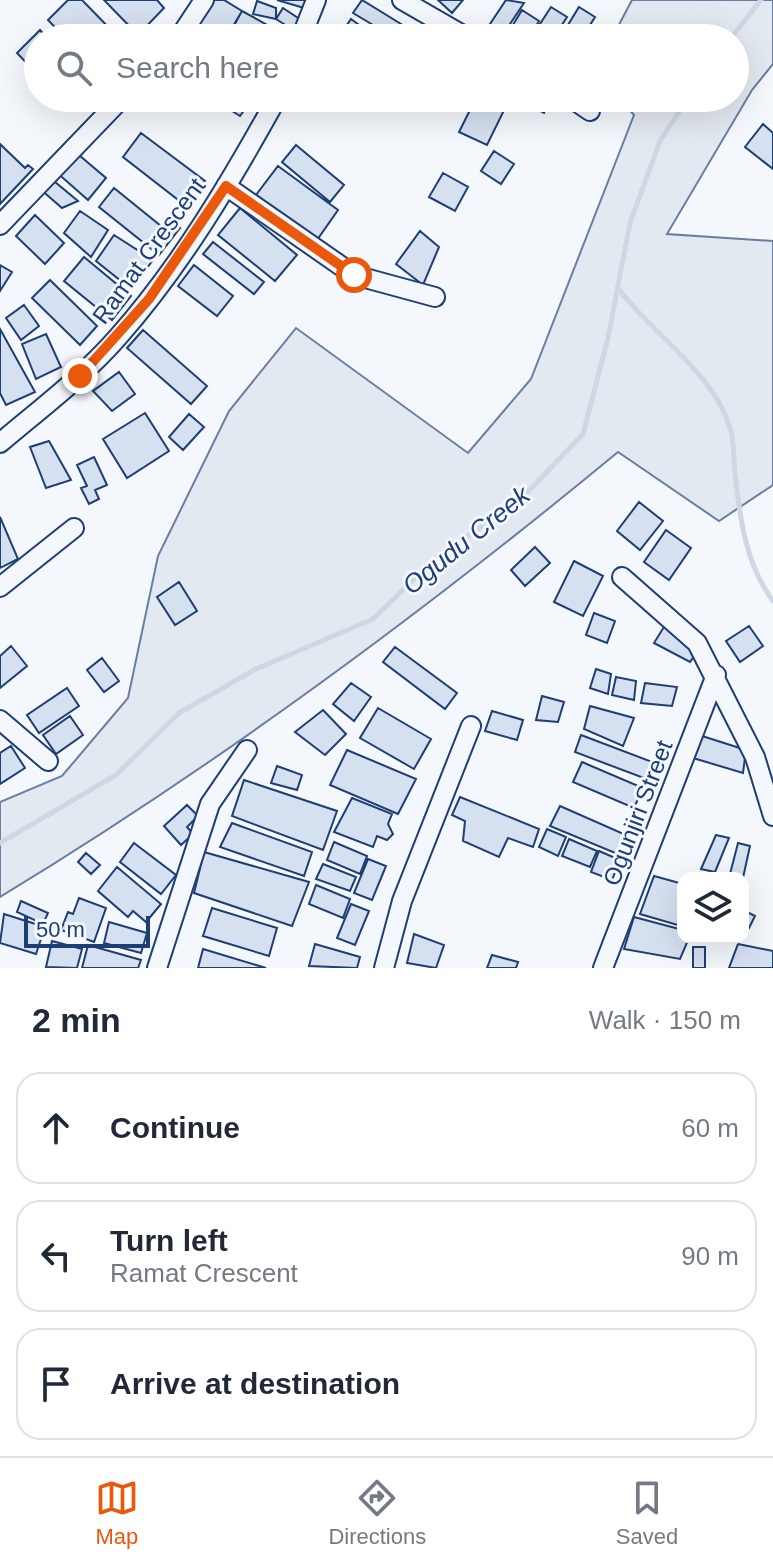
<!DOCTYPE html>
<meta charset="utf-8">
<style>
body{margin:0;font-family:Arial,sans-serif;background:#f6f6f7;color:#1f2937}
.controls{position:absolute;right:24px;bottom:24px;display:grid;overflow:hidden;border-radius:16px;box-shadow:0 8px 32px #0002}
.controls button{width:72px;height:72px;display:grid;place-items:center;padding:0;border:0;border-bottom:2px solid #e0e1e3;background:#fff;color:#1f2937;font:40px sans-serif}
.scale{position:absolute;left:24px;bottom:20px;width:126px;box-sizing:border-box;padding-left:8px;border:4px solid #1d3f73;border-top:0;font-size:22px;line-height:28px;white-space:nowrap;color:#1d3f73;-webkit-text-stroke:6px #f4f7fb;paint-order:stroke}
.stop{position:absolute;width:24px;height:24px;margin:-18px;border:6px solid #ea580c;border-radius:50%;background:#fff}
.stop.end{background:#ea580c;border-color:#fff;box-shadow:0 2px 8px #0008}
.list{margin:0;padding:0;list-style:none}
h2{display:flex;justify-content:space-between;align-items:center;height:104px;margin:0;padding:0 32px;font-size:34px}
h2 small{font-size:26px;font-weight:400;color:#747a83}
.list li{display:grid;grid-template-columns:52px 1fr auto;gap:24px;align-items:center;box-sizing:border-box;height:112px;margin:0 16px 16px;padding:0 16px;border:2px solid #e0e1e3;border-radius:24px}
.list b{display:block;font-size:30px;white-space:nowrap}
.list p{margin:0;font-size:26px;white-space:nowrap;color:#747a83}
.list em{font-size:26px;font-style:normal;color:#747a83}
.icon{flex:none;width:44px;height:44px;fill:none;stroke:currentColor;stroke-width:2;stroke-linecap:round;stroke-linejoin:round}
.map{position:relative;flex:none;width:773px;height:968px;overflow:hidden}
.search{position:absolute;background:#fff;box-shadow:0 8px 32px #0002;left:24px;right:24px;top:24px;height:88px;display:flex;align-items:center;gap:20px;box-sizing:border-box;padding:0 28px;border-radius:44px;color:#747a83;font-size:30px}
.sheet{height:488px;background:#fff}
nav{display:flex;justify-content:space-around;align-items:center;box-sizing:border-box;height:112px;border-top:2px solid #e0e1e3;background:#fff;font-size:22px;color:#747a83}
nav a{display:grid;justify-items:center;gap:4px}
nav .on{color:#ea580c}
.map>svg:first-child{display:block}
.green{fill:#e3e9f0;stroke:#687fa3;stroke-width:2}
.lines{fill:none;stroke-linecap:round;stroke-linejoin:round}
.stream{stroke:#cfd7e4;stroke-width:5}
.building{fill:#d5e0f0;stroke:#1d3f73;stroke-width:2}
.minor-casing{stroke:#1d3f73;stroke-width:22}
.minor{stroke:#f4f7fb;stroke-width:18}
.route{stroke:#ea580c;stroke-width:10}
.labels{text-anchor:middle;stroke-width:6;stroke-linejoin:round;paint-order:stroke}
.street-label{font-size:24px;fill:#1d3f73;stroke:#f4f7fb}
.water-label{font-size:26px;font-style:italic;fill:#1d3f73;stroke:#f4f7fb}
</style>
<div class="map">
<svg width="773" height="968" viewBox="0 0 773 968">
<rect width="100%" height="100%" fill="#f4f7fb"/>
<path class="green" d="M632,0H773V64L752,90L667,234L773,241V485L719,521L618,452C423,613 216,766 0,897V802L62,776L128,698L158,556L229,411L296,328L468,453L531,379L634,115L619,98H735V38H612Z"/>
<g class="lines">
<path class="stream" d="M731,38L761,0
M618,288C653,336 714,371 731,431C734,444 734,460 735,474C740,519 746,565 773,601
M0,843L116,775L179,713L256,669L373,619L437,557L521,499L583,434L608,338L630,223L660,141L688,98"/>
</g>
<path class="building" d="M68,0H82L119,38H65L48,20Z
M104,0H157L164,8L138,35Z
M213,0H224L242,11L226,38H210L196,30Z
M277,0H306L304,8Z
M362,0L414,32L410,38H395L353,13Z
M438,0H463L452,13Z
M506,0L524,3L504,33L490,24Z
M257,1L276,8V19L253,14Z
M551,7L567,17L556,34L540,24Z
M579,7L595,17L582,38H560Z
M283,8L301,20L298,33L276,19Z
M522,10L539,21L529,38H505Z
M242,11L271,27L266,35L270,38H233L230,33Z
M351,19L377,38H338Z
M40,30L47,38H38V75L17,53Z
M228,98H253L240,116L224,106Z
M333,98H355L347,108Z
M476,98H510L487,145L459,132Z
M525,98H545L550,101L544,113L523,102Z
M763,124L773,133V169L745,147Z
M141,133L205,181L186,206L123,157Z
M0,144L25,168L28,165L33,169L0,204Z
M296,145L344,185L330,202L282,162Z
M73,150L106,178L88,200L55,171Z
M494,151L514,164L501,184L481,171Z
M278,166L338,210L317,240L256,195Z
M443,173L468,187L455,211L429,197Z
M49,177L78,201L62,208L39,188Z
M114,188L166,230L172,223L180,228L159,255L99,207Z
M240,208L297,255L275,281L218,235Z
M80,211L108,230L91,257L64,233Z
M35,215L64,243L45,264L16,236Z
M420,231L439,247L423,285L396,264Z
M114,235L153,260L131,289L96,261Z
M213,242L264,282L254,294L203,254Z
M84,257L131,296L112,320L64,281Z
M0,265L12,272L0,291Z
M194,265L233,296L217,316L178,286Z
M50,280L97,326L80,345L32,298Z
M24,305L39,326L21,340L6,318Z
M0,329L35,392L6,405L0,393Z
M143,330L207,386L191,404L127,348Z
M46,334L61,367L36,379L22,344Z
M119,372L135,394L112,411L93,391Z
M145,413L169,451L127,478L103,439Z
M189,414L204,427L183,450L169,437Z
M49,441L71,480L46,488L30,447Z
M94,457L107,485L95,490L99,499L89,504L81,488L87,486L77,465Z
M639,502L663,521L640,550L617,531Z
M0,517L18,559L0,568Z
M666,530L691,548L669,580L644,562Z
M535,547L550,563L525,586L511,570Z
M574,561L603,576L583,616L554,602Z
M179,582L197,611L175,625L157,597Z
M594,613L615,621L607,643L586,635Z
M667,622L697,652L690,662L654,643Z
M749,626L763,646L740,662L726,641Z
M11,646L27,666L0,688V656Z
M395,647L457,693L445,709L383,662Z
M102,658L119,681L104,692L87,670Z
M596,669L611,674L608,694L590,688Z
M616,677L636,681L634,700L612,695Z
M351,683L371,697L354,721L333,704Z
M645,683L677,687L672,706L641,703Z
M67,688L79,706L39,733L27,715Z
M542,696L564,702L558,722L536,720Z
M590,706L634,718L623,746L584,729Z
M378,708L431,739L414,769L360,738Z
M323,710L346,734L325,755L295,732Z
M492,711L523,720L517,740L485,731Z
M70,716L83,735L56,754L43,735Z
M581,735L655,763L649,780L575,752Z
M699,735L746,750L743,773L693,758Z
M11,746L25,768L0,784V753Z
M347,750L416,779L398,814L330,785Z
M582,762L643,788L634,808L573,782Z
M277,766L302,775L297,790L271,783Z
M244,780L337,811L323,850L232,816Z
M460,797L539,829L533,847L508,838L499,857L463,841L465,821L452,815Z
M352,798L392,814L388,824L393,834L387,840L377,836L373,847L334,832Z
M187,805L198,816L187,827L193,834L181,845L164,826Z
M560,806L626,835L620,855L550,826Z
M232,823L312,852L304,876L220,847Z
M547,829L566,837L558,856L539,847Z
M716,835L729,838L715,872L701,869Z
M569,839L597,851L590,867L562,856Z
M334,842L367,856L360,874L327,860Z
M134,843L176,875L161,894L120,862Z
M738,843L750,846L743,878L730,874Z
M599,851L620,860L612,880L591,872Z
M204,852L309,882L292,926L194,893Z
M86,853L100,865L91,874L78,862Z
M368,859L386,866L372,900L354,893Z
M323,864L356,877L350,891L316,879Z
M117,867L161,904L146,922L133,911L128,917L98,891Z
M654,876L683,884L681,926L640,914Z
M316,885L350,899L343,918L309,904Z
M79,898L106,908L94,942L61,930L68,912L73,914Z
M21,901L48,913L43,924L17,912Z
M743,903V910L755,916L749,928L743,924Z
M351,904L369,911L355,945L337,938Z
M212,908L277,928L269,956L203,936Z
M4,914L45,927L36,954L0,943Z
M634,917L683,930V938H689L680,959L624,949Z
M109,922L147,933L141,953L104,943Z
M414,934L444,945L436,968L407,963Z
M52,941L82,949L77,968L46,967Z
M315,944L360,957L357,968L309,966Z
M738,944L773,951V968H729Z
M88,945L141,960L138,968H82Z
M693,947H705V968H693Z
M203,949L266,968H198Z
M492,955L518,962L516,968H487Z"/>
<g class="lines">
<g class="minor-casing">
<path id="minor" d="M402,0L468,38
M179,38L204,0
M301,38L316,0
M571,98L590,111
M226,186L354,275L435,297
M0,225L122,98
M0,443C40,409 83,377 118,337C181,266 231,181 277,98
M622,577L697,643L755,757L773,816
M0,587L74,528
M0,720L48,761
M157,968L210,804L247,750
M384,968L402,901L471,726
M603,968L716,675"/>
</g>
<use href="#minor" class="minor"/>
</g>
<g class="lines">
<path class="route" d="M80,376L149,299L226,186L354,275"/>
</g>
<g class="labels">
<g class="street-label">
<text transform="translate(149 251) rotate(-54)" y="8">Ramat Crescent</text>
<text transform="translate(638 813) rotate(-69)" y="8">Ogunjiri Street</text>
</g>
<g class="water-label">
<text transform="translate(466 540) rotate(-39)" y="9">Ogudu Creek</text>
</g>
</g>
</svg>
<div class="controls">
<button><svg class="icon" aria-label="layers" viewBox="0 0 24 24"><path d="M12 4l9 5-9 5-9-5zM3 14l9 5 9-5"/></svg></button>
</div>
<div class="scale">50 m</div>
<div class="stop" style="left:354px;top:275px"></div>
<div class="stop end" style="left:80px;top:376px"></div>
<div class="search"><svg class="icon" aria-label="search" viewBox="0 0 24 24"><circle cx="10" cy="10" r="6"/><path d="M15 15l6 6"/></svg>Search here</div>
</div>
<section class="sheet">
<h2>2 min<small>Walk · 150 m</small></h2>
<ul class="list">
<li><svg class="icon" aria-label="ahead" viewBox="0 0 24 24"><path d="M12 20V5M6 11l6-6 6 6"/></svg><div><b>Continue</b></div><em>60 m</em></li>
<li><svg class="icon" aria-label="left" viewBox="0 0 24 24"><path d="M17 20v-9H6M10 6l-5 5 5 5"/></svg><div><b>Turn left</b><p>Ramat Crescent</p></div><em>90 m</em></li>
<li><svg class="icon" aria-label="arrive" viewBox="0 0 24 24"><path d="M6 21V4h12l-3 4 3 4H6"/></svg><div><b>Arrive at destination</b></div></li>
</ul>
</section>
<nav>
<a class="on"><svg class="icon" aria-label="map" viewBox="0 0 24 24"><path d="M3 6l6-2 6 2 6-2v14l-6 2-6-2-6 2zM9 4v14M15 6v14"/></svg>Map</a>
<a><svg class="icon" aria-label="directions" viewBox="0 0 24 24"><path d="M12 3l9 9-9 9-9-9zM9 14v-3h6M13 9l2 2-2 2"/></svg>Directions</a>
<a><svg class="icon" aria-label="saved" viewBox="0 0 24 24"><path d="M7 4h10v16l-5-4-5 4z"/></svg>Saved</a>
</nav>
